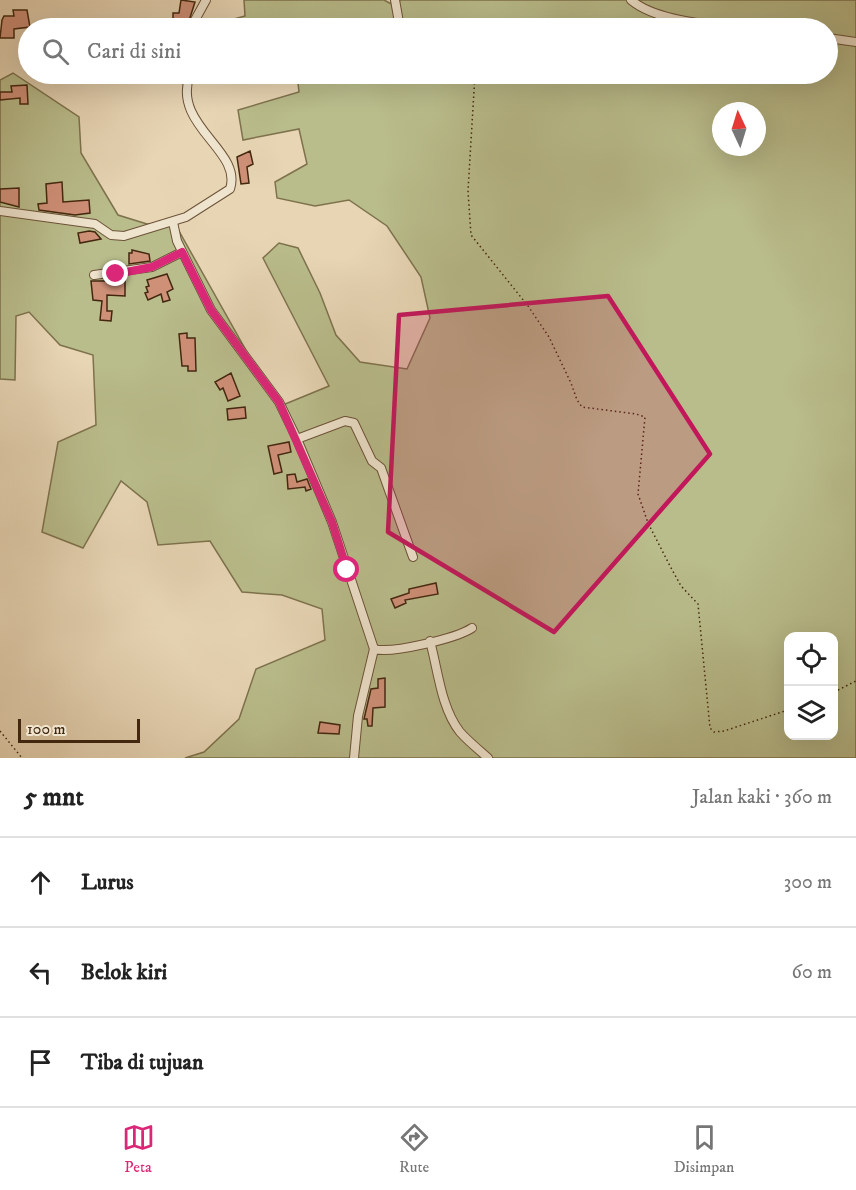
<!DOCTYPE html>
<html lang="id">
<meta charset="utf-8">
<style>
body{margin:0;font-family:"IM FELL DW Pica",serif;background:#f2f2f2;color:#222}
.controls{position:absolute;right:18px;bottom:18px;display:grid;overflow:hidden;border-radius:12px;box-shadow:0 6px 24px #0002}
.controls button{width:54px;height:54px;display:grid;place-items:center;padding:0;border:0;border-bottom:2px solid #e0e0e0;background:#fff;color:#222;font:30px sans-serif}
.compass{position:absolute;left:712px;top:102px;width:54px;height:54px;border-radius:50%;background:#fff;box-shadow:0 6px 24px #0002;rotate:356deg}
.scale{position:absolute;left:18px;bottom:15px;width:122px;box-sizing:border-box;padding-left:6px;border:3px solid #43270f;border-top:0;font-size:16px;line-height:21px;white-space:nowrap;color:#43270f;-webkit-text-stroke:4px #efe4ce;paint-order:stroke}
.stop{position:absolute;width:18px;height:18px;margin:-14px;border:4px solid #db2777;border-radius:50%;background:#fff}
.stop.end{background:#db2777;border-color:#fff;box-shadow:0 2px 6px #0008}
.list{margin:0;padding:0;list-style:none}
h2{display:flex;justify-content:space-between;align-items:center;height:78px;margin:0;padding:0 24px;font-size:26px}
h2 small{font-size:20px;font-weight:400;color:#767676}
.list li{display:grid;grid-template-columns:39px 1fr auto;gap:18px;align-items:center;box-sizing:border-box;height:90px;padding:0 24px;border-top:2px solid #e0e0e0}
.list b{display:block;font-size:22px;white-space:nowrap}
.list em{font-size:20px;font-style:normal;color:#767676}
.icon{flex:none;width:33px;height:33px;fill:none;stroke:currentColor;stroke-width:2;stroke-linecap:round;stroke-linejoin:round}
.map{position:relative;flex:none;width:856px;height:758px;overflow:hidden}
.search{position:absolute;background:#fff;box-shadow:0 6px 24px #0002;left:18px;right:18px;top:18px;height:66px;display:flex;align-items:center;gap:15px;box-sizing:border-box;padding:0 21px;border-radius:33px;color:#767676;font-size:22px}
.sheet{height:348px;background:#fff}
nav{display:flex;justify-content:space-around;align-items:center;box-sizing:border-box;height:84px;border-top:2px solid #e0e0e0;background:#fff;font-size:16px;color:#767676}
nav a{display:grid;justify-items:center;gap:3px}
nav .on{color:#db2777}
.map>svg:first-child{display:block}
.green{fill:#b9bc8b;stroke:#7e724d;stroke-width:1.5;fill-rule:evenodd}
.building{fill:#cf9078;stroke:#43270f;stroke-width:1.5}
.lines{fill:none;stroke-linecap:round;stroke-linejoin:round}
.street-casing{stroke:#6c5238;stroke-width:10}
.path{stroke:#43270f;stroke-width:1.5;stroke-dasharray:1.5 3;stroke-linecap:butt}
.street{stroke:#efe4ce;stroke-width:8}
.route{stroke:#db2777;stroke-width:8}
.marked{fill:#c2185b;fill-opacity:0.2;stroke:#c2185b;stroke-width:4.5;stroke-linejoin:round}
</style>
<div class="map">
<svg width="856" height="758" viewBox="0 0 856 758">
<rect width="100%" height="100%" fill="#e7d5b4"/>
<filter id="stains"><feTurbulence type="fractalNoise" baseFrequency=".00333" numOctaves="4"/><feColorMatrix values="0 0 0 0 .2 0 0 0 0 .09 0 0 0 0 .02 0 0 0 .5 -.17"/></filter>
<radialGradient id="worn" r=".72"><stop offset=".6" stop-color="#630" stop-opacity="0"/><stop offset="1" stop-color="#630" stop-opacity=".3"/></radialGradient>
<path class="green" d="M244,0H384L397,7L400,0H856V758H185L204,752L239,719L256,669L325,640L322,609L282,595L242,592L210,541L158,545L147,502L121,481L83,548L42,532L58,442L96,425L93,355L60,345L29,312L16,316L15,380L0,379V80L13,73L79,117L81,153L118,215L147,224H175L278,407L329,386L263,258L279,243L298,248L320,293L336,335L360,362L407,369L430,318L421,277L387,226L349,200L315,206L277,198L275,182L307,164L299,129L243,140L238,110L299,92L297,74H828V28H201L245,16ZM721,111H757V147H721ZM788,636H834V736H788Z"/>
<path class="building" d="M181,0L195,2L188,24L173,23V13H179Z
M13,10H27L30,27L14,29V38H0L2,20L4,16H14Z
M27,85L28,104H20V98L0,100V92H12L11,86Z
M250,151L253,164L247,167L249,183L241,184L237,157Z
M62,182L63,202L89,200L90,213L75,215L39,210L38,204L47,203L46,184Z
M19,188V207L0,202V189Z
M89,231L95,232L101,239L80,243L78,233Z
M132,250L149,254L150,261L129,264V253H132Z
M167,274L173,289L167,292L170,300L163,302L161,294L148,300L145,293L148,292L146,287L149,286L147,280Z
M91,281H125V296L107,295V311H112L111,321L100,320L102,301L93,300Z
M187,333V338H195L196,371H188V366H182L179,334Z
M231,373L240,396L228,401L223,388L220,390L215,382Z
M245,407L246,418L228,420L227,409Z
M289,442L291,452L278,455L282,472L274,474L268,446Z
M295,474L297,482L307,479L311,489L306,491L305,487L288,489L287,475Z
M436,583L438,594L405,600L406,603L395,608L391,599L409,593V589Z
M385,678V707L373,708L372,726H368L367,719H364L371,689L378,688V679Z
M320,722L340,725L339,734L318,733Z"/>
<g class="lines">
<g class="street-casing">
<path id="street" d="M395,0L400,28
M631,0C655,21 711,25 742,28
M194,28L195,20L206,0
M828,38L856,42
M0,211L95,224L111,235L124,236L186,217L230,189C243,150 171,126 190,74
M173,222L177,241L211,310L279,402L297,439L332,522L374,649C392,654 457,638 472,628
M94,275L152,267L182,252
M297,439L345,421L354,423L372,461L381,468L413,557
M430,641C438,670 441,708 460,732C468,741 479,750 488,758
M354,758L358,716L374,649"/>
</g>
<path class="path" d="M475,74L468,191L471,235L528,306L549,337L571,383L577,400L582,407L636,414L645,417L638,494L648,523L670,566L681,586L698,604L710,728L714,732L724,731L788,710
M834,692L856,681
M0,731L22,758"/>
<use href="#street" class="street"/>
</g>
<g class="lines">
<path class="route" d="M116,274L152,267L182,252L211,310L279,402L332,522L347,570"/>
</g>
<path class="marked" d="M608,296L710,454L554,632L388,532L399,315Z"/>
<rect width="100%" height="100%" filter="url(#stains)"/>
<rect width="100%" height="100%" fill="url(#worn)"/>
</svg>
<div class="controls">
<button><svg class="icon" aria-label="locate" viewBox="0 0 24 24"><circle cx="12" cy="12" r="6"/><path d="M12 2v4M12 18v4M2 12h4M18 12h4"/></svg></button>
<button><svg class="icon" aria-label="layers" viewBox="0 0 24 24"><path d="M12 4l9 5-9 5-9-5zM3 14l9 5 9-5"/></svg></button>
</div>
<svg class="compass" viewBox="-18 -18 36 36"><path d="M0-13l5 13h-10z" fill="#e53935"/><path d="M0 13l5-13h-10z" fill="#767676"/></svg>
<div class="scale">100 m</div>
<div class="stop" style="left:347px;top:570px"></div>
<div class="stop end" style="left:116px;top:274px"></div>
<div class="search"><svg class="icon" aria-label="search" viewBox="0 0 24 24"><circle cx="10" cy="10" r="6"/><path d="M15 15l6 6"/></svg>Cari di sini</div>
</div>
<section class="sheet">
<h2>5 mnt<small>Jalan kaki · 360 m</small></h2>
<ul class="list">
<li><svg class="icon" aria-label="ahead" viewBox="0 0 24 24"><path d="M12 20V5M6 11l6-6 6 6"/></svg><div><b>Lurus</b></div><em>300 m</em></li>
<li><svg class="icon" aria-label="left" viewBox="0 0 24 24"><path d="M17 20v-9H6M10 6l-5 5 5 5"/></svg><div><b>Belok kiri</b></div><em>60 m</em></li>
<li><svg class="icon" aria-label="arrive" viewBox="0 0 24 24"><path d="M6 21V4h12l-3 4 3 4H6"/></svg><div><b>Tiba di tujuan</b></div></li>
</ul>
</section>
<nav>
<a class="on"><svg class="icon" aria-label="map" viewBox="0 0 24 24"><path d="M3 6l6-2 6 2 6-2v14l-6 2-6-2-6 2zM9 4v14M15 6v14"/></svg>Peta</a>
<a><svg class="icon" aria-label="directions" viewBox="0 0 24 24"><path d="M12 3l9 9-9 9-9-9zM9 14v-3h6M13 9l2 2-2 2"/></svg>Rute</a>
<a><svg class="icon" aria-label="saved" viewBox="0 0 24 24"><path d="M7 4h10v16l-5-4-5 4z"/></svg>Disimpan</a>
</nav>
